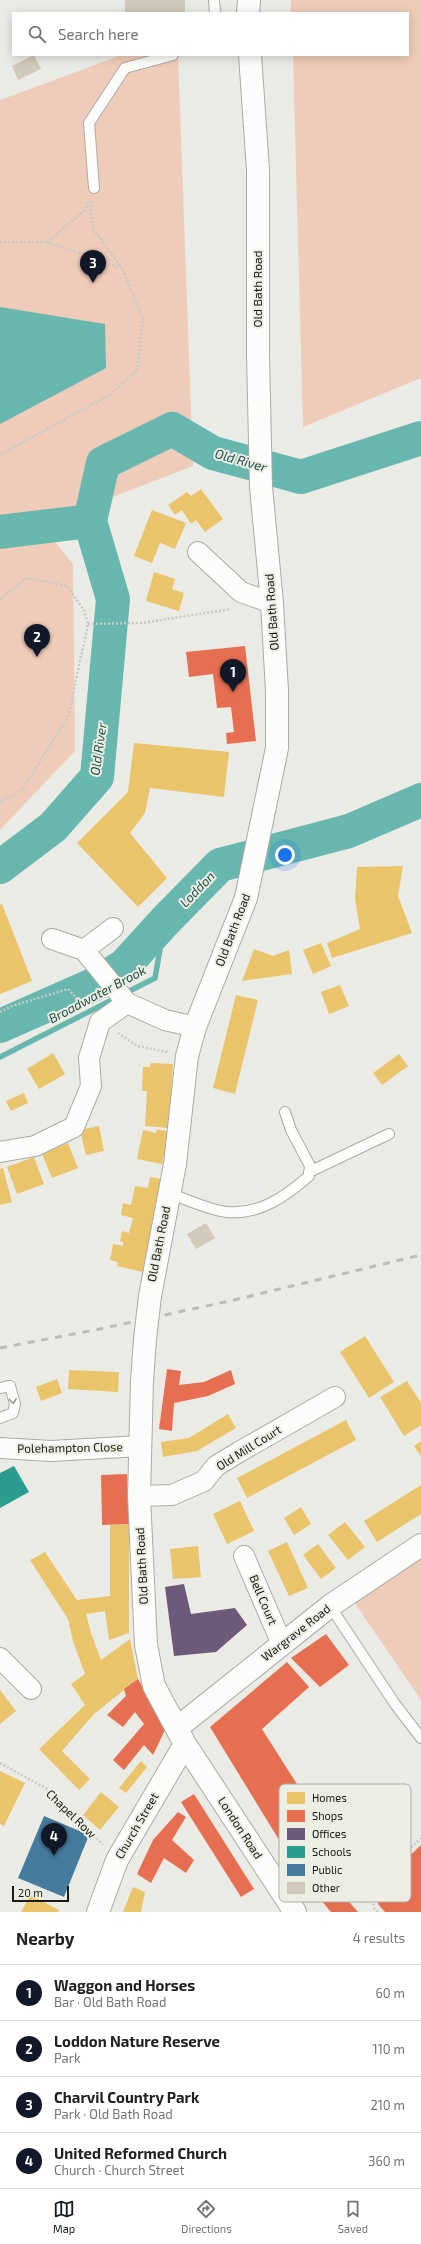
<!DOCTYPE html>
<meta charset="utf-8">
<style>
body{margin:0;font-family:"Exo 2",sans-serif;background:#f2f2f2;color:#202124}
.scale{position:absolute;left:12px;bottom:10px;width:57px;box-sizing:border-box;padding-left:4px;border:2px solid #191a16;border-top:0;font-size:11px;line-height:14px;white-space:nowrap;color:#191a16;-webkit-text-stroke:3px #eceee3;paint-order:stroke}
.you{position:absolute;left:285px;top:855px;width:14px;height:14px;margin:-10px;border:3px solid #fff;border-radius:50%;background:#1a73e8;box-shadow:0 0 0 6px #1a73e833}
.badge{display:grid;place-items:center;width:26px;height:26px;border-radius:50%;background:#111827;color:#fff;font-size:13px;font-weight:700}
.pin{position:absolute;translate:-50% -33px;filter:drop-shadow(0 1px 2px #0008)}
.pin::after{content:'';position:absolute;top:21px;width:14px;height:12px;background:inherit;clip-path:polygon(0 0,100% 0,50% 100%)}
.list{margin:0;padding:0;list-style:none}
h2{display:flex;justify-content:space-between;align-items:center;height:52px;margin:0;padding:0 16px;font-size:17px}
h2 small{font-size:13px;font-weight:400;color:#757577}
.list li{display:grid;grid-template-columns:26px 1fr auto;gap:12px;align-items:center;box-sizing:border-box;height:56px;padding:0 16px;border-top:1px solid #e0e0e0}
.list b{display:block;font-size:15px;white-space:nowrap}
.list p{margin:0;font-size:13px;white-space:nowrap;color:#757577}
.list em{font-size:13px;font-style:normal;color:#757577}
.icon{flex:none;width:22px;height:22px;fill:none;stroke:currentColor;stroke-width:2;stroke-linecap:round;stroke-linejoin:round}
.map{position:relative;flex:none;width:421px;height:1912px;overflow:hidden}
.search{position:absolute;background:#fff;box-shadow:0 2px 10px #0003;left:12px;right:12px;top:12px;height:44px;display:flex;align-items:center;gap:10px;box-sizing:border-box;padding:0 14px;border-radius:0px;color:#757577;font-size:15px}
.sheet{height:276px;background:#fff}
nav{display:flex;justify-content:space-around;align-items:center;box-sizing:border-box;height:56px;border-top:1px solid #e0e0e0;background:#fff;font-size:11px;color:#757577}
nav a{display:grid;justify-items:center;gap:2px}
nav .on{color:#111827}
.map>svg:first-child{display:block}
.green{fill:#efccb9}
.water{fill:#67b7af}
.homes{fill:#e9c46a}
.shops{fill:#e76f51}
.offices{fill:#6d597a}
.schools{fill:#2a9d8f}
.public{fill:#457b9d}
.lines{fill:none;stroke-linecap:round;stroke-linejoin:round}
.stream{stroke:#67b7af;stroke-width:5.5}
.river{stroke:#67b7af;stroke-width:34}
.building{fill:#d1c9b9}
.lane-casing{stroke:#aaaaa6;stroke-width:12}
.street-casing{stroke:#aaaaa6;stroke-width:22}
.primary-casing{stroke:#aaaaa6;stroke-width:24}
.path{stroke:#c8c9c6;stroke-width:2.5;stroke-dasharray:2 2;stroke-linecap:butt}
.lane{stroke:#fcfcfb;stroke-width:10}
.street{stroke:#fcfcfb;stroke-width:20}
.primary{stroke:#fcfcfb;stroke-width:22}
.rail{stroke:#bbbbba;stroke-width:3;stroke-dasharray:7 7;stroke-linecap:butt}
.primary-bridge-casing{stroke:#aaaaa6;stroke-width:24;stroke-linecap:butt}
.primary-bridge{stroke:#fcfcfb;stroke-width:22}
.oneway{stroke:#969694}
.labels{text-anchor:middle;stroke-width:4;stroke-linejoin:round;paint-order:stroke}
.street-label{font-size:12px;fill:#191a16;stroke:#eceee3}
.water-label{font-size:13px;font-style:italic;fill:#1f4e49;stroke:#eceee3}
.key{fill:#eceee3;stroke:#adaea6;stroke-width:1}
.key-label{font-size:11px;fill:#191a16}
</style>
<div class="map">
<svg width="421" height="1912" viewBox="0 0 421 1912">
<rect width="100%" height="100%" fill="#ebebe6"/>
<path class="green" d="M291,0H421V378L303,427L293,55H408V13H291Z
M122,55H178L193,466L79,510L0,516V100Z
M51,537L73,564L75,751L0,830V549Z
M421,1555V1700L354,1602Z"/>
<path class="water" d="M0,307L105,324L106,368L0,424Z"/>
<path class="homes" d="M201,489L223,519L205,532L196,520L191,524L182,510L175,515L168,505L187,492L191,496Z
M152,510L186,523L175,549L160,543L152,563L134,556Z
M154,572L175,579L172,589L184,593L179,611L146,601Z
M134,743L229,752L224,797L150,788L145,813L130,833L167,878L138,907L77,843L128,792Z
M403,866L398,896L412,933L332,958L327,943L360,929L355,899L357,867Z
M2,904L32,981L0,994V905Z
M321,943L331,966L313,974L303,950Z
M254,949L273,956L289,950L292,974L242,981Z
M340,985L349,1006L329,1014L321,992Z
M236,995L258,1000L235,1094L213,1088Z
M53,1053L65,1074L39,1089L27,1069Z
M399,1054L408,1066L382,1085L373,1073Z
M151,1063L173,1064L169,1128L145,1126L147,1091H142L143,1067H150Z
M24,1093L28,1103L11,1111L6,1101Z
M99,1126L104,1151L86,1155L80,1130Z
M157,1129L170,1132L162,1164L137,1159L143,1130L156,1133Z
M68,1143L78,1168L52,1178L42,1154Z
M34,1157L44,1184L17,1194L7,1167Z
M3,1168L12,1202L0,1205V1169Z
M150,1177L162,1179L143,1272L117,1266L118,1262L110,1260L113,1244L123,1246V1242L120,1241L122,1231L129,1233L133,1218L121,1215L123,1203L131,1205L135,1186L148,1188Z
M365,1336L394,1382L369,1398L340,1352Z
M69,1370L119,1372L118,1392L68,1389Z
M57,1379L62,1393L41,1401L36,1387Z
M407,1381L421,1403V1425L404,1436L380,1397Z
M228,1414L236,1428L197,1451L163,1457L161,1442L189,1438Z
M346,1420L356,1440L247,1498L237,1478Z
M421,1441V1456L414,1446Z
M421,1485V1514L377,1542L364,1521Z
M240,1501L254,1531L227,1544L213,1514Z
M301,1507L311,1524L294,1535L284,1518Z
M345,1522L365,1547L348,1560L328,1535Z
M129,1524V1633L109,1640L105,1611L86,1614L91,1633L101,1660L130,1639L138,1679L94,1714L62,1751L90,1779L79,1790L39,1749L85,1705L71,1684L85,1674L73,1641L68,1619L30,1560L45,1552L77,1600L110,1596V1525Z
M287,1542L308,1588L289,1596L268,1551Z
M318,1544L336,1568L321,1579L303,1555Z
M198,1546L201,1577L173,1579L170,1549Z
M0,1690L16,1711L0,1724Z
M141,1761L147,1767L126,1793L119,1788Z
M0,1771L25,1783L4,1826L0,1824Z
M101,1792L119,1807L100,1830L83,1815Z
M133,1887L145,1892L141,1912H123Z
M30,1895L59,1910L58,1912H21Z"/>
<path class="shops" d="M245,646L256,741L227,744L226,733L234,732L231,707L217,708L213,674L189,677L186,652Z
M167,1369L181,1371L179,1385L204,1382L231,1370L235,1384L208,1396L174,1403L172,1431L159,1429Z
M127,1474L129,1524L102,1525L101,1475Z
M326,1634L349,1665L320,1687L291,1658Z
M287,1662L309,1687L262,1729L309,1803L325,1793L358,1827L383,1805L411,1834L343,1895L358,1912H331L303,1879L210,1727Z
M138,1679L166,1728L153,1755L144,1745L124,1770L113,1760L144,1724L135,1712L123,1727L107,1715L126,1696L124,1689Z
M194,1794L254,1889L241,1897L181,1802Z
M178,1812L186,1817L172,1840L194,1860L186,1873L164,1858L151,1883L137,1874L153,1840Z
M421,1845V1912H385L378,1904V1886Z"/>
<path class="offices" d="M184,1584L191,1614L235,1608L247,1625L216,1652L174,1656L165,1587Z"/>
<path class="schools" d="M14,1466L29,1492L0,1508V1473Z"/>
<path class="public" d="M44,1816L89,1835L64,1897L18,1878Z"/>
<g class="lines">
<path class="stream" d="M0,1057L155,978L165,921"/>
<path class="river" d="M0,532L90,521
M0,867L53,827L97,777L113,599L90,521L103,463L172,429L213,453L301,477L421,438
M0,1026L95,984L125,965L165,921L220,865L349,831L421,800"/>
</g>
<path class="building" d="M125,0H185V13H125Z
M34,55L41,69L18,80L12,66Z
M206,1223L215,1238L196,1249L187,1234Z"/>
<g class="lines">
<g class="lane-casing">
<path id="lane" d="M214,0L215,13
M94,188L89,123L125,68L173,55
M309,1172L389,1134
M169,1193C185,1199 212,1211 227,1212C260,1215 286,1196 309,1176L310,1166L291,1130L285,1112
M0,1388L10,1386L15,1404L13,1413L0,1418
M330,1606L395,1704L421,1738"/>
</g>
<g class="street-casing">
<path id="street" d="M198,552L241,592L272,603
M52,939L84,950
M84,950L127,1003
M84,950L113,928
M0,1152L35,1146L74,1127L91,1086L89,1058L100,1022L127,1003L165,1020L195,1027
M0,1448L51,1451L141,1446
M139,1496L172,1495L204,1481L216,1466L239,1452L335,1397
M244,1556L282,1644
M0,1658L31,1689"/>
</g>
<g class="primary-casing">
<path id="primary" d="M248,13L249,0
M150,1296L175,1164L187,1056L195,1027L246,898L277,748V691L272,603L261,487L258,355V170L250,55
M145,1339L142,1381L139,1496L146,1645L154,1686L185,1744L295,1912
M177,1728L330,1606L421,1545
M98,1912L117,1860L185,1744"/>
</g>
<path class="path" d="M92,201L90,212L93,229L122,268
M0,242H47L122,268L143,319L137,370L111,394L0,455
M47,242L85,210L89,200
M0,599L27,578L67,586L84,610L88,624L68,717L22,790L0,802
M88,624L142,623L231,609
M0,1012L12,1006L68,989L87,1009
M118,1033L137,1046L168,1052
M0,1763L53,1792L103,1845
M350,1903L371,1885
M378,1912L374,1908L371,1885L421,1838"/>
<use href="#lane" class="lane"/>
<use href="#street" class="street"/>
<use href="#primary" class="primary"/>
<path class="rail" d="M0,1348L100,1329L234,1300L421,1255"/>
<g class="primary-bridge-casing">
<path id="primary-bridge" d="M145,1339L150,1296"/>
</g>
<use href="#primary-bridge" class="primary-bridge"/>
</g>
<defs><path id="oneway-chevron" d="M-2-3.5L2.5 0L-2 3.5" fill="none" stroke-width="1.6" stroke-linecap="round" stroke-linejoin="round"/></defs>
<use class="oneway" href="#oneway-chevron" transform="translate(13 1401) rotate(83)"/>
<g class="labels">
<g class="street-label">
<text transform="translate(258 289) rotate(-90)" y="4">Old Bath Road</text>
<text transform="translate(272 612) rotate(-94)" y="4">Old Bath Road</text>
<text transform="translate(233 930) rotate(-69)" y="4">Old Bath Road</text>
<text transform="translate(159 1244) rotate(-79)" y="4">Old Bath Road</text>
<text transform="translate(70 1448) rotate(-1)" y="4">Polehampton Close</text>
<text transform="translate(249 1448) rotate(-32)" y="4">Old Mill Court</text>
<text transform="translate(142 1566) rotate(-93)" y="4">Old Bath Road</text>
<text transform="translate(263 1600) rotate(67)" y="4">Bell Court</text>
<text transform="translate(296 1633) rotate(-38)" y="4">Wargrave Road</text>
<text transform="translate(71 1814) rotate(44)" y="4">Chapel Row</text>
<text transform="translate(137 1826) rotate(-60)" y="4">Church Street</text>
<text transform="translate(240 1828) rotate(57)" y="4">London Road</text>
</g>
<g class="water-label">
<text transform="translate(241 460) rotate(16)" y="5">Old River</text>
<text transform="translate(98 749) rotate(-82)" y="5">Old River</text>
<text transform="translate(197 889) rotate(-46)" y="5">Loddon</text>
<text transform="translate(97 994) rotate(-28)" y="5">Broadwater Brook</text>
</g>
</g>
<rect x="279" y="1784" width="132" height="118" rx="6" class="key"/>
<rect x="287" y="1792" width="18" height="12" fill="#e9c46a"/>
<rect x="287" y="1810" width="18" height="12" fill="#e76f51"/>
<rect x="287" y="1828" width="18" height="12" fill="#6d597a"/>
<rect x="287" y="1846" width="18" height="12" fill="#2a9d8f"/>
<rect x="287" y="1864" width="18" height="12" fill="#457b9d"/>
<rect x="287" y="1882" width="18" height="12" fill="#d1c9b9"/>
<g class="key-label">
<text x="312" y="1802">Homes</text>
<text x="312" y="1820">Shops</text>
<text x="312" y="1838">Offices</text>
<text x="312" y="1856">Schools</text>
<text x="312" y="1874">Public</text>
<text x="312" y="1892">Other</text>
</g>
</svg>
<div class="scale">20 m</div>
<div class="you"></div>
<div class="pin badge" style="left:233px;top:692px">1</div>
<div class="pin badge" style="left:37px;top:657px">2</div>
<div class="pin badge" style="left:93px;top:283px">3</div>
<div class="pin badge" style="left:54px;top:1856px">4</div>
<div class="search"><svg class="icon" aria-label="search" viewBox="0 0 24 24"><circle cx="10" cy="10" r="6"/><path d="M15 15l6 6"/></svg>Search here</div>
</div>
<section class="sheet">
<h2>Nearby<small>4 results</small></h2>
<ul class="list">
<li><span class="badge">1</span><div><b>Waggon and Horses</b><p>Bar · Old Bath Road</p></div><em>60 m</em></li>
<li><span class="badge">2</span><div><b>Loddon Nature Reserve</b><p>Park</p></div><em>110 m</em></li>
<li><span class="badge">3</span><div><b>Charvil Country Park</b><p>Park · Old Bath Road</p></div><em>210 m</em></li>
<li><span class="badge">4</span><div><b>United Reformed Church</b><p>Church · Church Street</p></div><em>360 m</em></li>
</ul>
</section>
<nav>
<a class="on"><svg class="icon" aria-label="map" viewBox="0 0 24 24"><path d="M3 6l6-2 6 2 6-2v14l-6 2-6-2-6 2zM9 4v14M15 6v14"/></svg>Map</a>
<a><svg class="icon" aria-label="directions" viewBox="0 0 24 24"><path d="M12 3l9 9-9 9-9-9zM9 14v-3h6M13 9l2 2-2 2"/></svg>Directions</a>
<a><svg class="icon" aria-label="saved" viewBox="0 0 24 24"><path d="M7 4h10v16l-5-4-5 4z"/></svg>Saved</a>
</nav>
